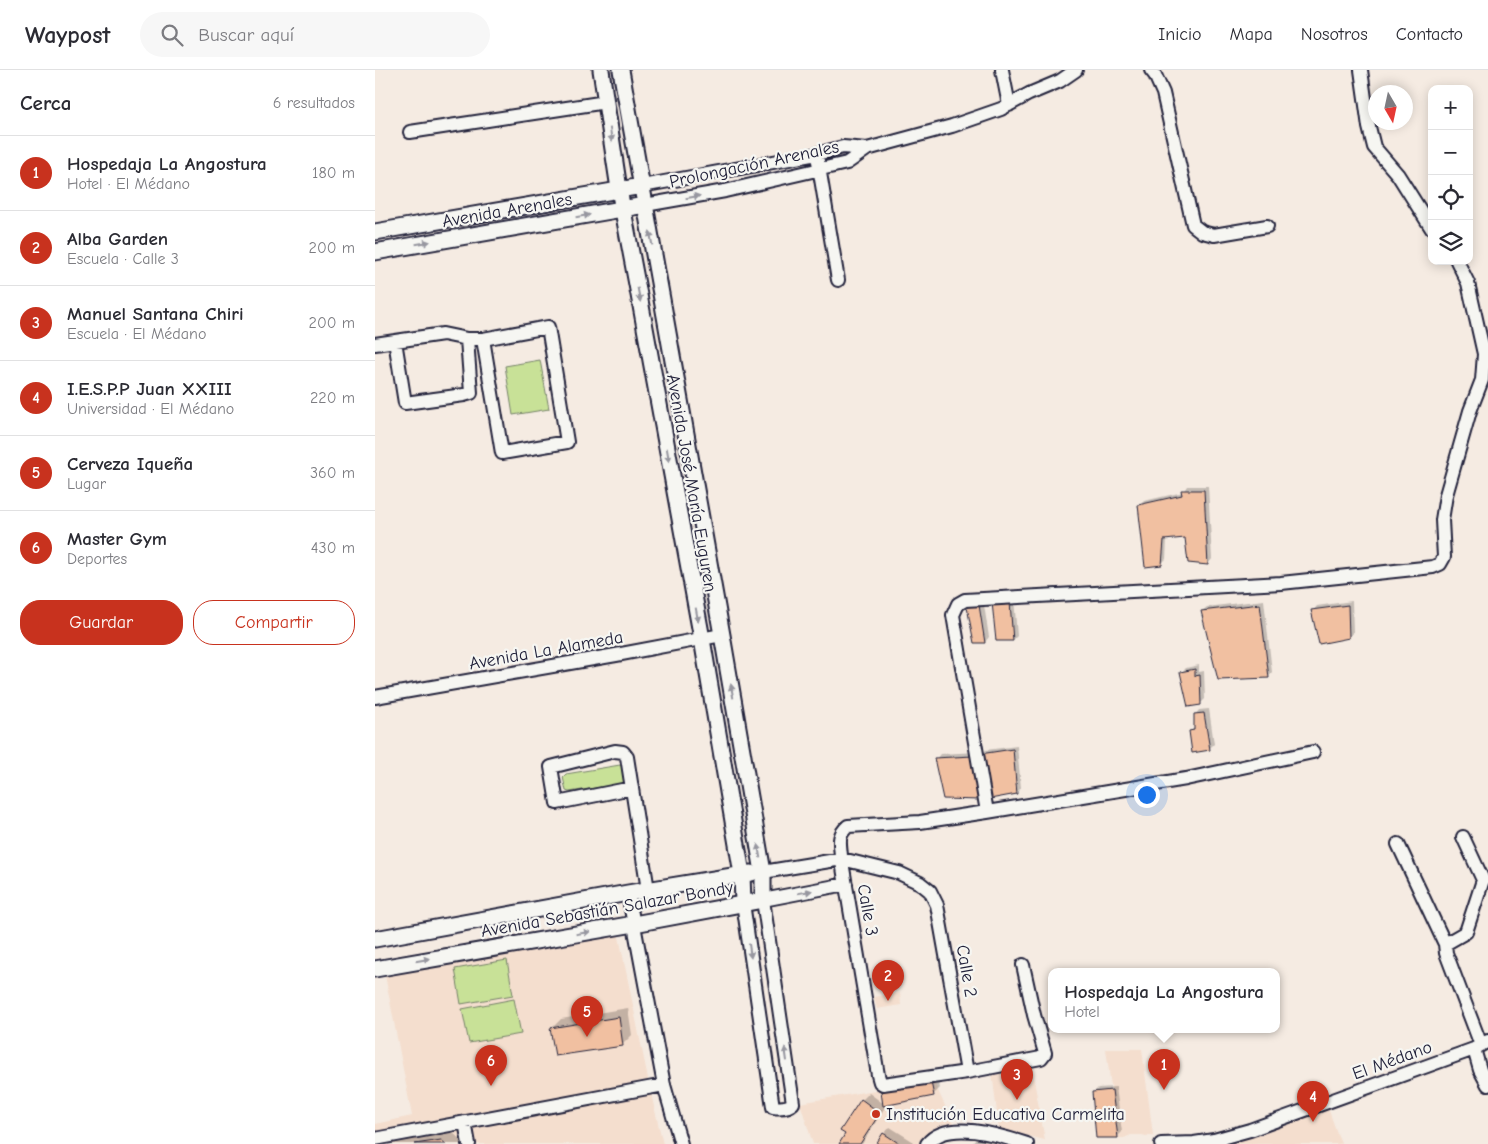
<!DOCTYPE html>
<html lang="es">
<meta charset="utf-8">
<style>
body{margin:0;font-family:"Comic Neue",sans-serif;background:#f7f7f7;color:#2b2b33}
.controls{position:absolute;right:15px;top:15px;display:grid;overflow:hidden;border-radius:10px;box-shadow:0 2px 12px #0003}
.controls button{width:45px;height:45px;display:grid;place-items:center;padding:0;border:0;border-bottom:1px solid #e1e1e2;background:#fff;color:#2b2b33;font:25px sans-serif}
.compass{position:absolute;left:993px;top:15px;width:45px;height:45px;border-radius:50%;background:#fff;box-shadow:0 2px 12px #0003;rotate:171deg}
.you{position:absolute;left:771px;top:724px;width:18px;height:18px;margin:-12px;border:4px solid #fff;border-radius:50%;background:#1a73e8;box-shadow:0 0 0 8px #1a73e833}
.badge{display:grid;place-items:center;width:32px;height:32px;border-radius:50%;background:#c8321e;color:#fff;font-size:16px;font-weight:700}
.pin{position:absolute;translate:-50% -41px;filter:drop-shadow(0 1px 2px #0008)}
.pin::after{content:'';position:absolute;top:26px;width:18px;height:15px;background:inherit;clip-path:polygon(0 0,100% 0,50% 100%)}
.popup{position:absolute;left:673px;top:898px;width:232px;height:65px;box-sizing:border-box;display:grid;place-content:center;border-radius:10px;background:#fff;filter:drop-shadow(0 1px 4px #0005);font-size:16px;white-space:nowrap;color:#7c7c81}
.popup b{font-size:19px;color:#2b2b33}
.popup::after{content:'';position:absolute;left:50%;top:100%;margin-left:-10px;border:10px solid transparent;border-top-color:#fff}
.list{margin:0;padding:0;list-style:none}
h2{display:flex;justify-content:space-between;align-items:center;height:65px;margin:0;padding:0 20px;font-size:21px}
h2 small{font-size:16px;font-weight:400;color:#7c7c81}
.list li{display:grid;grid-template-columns:32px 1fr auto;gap:15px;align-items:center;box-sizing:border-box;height:75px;padding:0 20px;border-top:1px solid #e1e1e2}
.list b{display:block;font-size:19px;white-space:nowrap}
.list p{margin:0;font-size:16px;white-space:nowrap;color:#7c7c81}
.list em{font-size:16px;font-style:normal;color:#7c7c81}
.actions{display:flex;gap:10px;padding:15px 20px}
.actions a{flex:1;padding:11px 0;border:1px solid #c8321e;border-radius:20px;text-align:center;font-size:18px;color:#c8321e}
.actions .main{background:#c8321e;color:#fff}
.icon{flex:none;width:28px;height:28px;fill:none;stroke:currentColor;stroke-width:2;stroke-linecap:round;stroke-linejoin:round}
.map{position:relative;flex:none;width:1113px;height:1074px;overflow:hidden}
header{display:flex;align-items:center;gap:30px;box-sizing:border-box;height:70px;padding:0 25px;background:#fff;border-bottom:1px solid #e1e1e2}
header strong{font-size:24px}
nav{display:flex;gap:28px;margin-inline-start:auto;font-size:18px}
.search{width:350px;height:45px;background:#f7f7f7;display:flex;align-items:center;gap:12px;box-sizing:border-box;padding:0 18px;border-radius:28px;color:#7c7c81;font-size:19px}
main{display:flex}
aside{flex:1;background:#fff}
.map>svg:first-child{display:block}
.built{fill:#f4dece}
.green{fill:#c8e197;stroke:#758269}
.shadow{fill:#0003}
.building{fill:#f1c0a1;stroke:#22223b}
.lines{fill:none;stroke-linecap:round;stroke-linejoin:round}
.minor-casing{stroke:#22223b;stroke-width:16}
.tertiary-casing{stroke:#22223b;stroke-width:19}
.minor{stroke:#f6f6f2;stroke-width:12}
.tertiary{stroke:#f6f6f2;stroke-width:15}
.oneway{fill:#9797a0}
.poi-dot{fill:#c8321e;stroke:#f6f6f2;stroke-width:2}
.labels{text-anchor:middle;stroke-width:4.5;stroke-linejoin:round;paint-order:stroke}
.street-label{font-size:18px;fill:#22223b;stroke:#f6f6f2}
.poi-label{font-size:18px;fill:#22223b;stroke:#f6f6f2;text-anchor:start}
</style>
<header>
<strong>Waypost</strong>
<div class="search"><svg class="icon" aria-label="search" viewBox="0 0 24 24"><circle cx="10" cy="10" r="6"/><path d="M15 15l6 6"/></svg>Buscar aquí</div>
<nav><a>Inicio</a><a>Mapa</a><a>Nosotros</a><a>Contacto</a></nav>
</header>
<main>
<aside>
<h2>Cerca<small>6 resultados</small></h2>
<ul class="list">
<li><span class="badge">1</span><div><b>Hospedaja La Angostura</b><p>Hotel · El Médano</p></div><em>180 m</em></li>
<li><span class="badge">2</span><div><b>Alba Garden</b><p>Escuela · Calle 3</p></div><em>200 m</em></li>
<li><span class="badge">3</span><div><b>Manuel Santana Chiri</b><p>Escuela · El Médano</p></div><em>200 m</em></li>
<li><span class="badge">4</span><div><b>I.E.S.P.P Juan XXIII</b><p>Universidad · El Médano</p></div><em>220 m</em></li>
<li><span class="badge">5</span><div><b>Cerveza Iqueña</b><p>Lugar</p></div><em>360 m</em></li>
<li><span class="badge">6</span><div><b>Master Gym</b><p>Deportes</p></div><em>430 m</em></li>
</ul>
<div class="actions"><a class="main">Guardar</a><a>Compartir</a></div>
</aside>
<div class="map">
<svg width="1113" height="1074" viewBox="0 0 1113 1074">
<rect width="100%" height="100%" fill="#f5ebe2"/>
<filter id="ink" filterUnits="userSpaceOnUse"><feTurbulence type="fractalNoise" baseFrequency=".02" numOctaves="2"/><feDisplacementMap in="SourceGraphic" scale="10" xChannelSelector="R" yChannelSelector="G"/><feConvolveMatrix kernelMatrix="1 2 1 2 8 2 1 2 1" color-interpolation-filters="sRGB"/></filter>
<g filter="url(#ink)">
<path class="built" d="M243,862L277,1028L288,1074H0V1054L37,1046L10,905Z
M525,923L526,935L502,939L499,927Z
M731,979H767L778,1065L771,1066L767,1065H756L749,1068H743Z
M656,994L670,1070L624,1059L617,1002Z
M558,1010L579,1055L568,1056L560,1061L548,1074H438L425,1033Z
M953,1038L966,1074H851L883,1065Z"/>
<path class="green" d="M165,290L174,339L138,345L130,296Z
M245,695L248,697L251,709L247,714L194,722L191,721L188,707L191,704Z
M132,890L138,925L86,934L80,899Z
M139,929L146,964L94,973L87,939Z"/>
<path class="shadow" d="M812,416H833L837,489L833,494L814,492L812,467L792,469L791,489L786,494L765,435L769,431L808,422Z
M639,528L642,566L638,570L618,532Z
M889,530L897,602L893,607L827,541L832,537Z
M977,531L978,562L974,567L938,541L942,536Z
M597,533L596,537L609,535L614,567L610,572L600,571L593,537Z
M824,595V602L829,601L830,629L826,633L806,603L811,598Z
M834,639L839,674L834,679L815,662L820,657V645L824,640Z
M642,676L646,718L641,723L607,684L611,680Z
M602,682L609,725L561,689L565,684Z
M253,938L257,965L248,974L181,985L177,958L186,949Z
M562,1006L565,1018L558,1025L512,1034L487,1074H466L487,1030L494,1023L509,1034L507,1021L514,1014Z
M741,1017L747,1062L742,1067L719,1022L723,1018Z
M515,1057L539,1072L538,1074H502L509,1064Z
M76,1061L90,1074H0Z
M601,1069L634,1074H597Z"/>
<path class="building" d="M806,420H829L833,495L813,493L810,468L789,470L787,495L770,497L763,435L807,425Z
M617,532H635L638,571H621Z
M885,534L894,608L843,610L826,541Z
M604,535L610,573H599L592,537Z
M973,535L974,568L944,574L936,540Z
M820,599V606L825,605L826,635L813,637L805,602Z
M829,643L835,680L817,683L814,661L819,660V644Z
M638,679L642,724L615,729L605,684Z
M598,686L605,730L568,729L559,688Z
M244,947L248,976L180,986L175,958Z
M556,1012L559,1026L508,1036L506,1021Z
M737,1020L743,1068H721L717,1022Z
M486,1029L505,1043L485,1074H464L470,1064L465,1061Z
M508,1063L525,1074H501Z
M66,1070L71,1074H40Z"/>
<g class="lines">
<g class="minor-casing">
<path id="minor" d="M627,0L634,35
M776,0L780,5L788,23L818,155L827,162L839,165L892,156
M986,0L994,57L999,77L1023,105L1057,159
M35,62L231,32
M443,91L463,210
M267,116L442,84L468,77L492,79
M270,135L350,121L472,93L492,79L577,56L626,39L654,24L685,11L701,0
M20,271L30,333L89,325L96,323L92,269
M0,274L68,264L92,269H108L173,257L192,372L127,383L108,269
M0,627L241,585L347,565
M257,718L182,733L176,697L240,681L248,682L252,687L273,820
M612,742L578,545L583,534L590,530L906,513L1058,497L1065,494L1069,487L1067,450L1071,425L1095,341L1107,310L1109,284L1093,213L1082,191
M1023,774L1070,874L1071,883L1106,975
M388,802L467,789L524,803L545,813L555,821L562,835L592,1002
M253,823L289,1015L306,1074
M368,833L398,1037C405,1038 413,1038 418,1033L388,830L471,814
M1070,874L1091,862L1108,810L1088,767
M648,895L659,945L670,983L666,988L592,1002L508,1014L505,1012L503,1005L466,786C465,772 462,766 473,756L545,752L612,742L811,709L938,682
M1099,979L1105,1000L1113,1015
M90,1052L94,1074
M0,1069L289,1015
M552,1074C572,1048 627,1066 652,1074
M786,1074L819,1073L839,1070L875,1060L1099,979L1113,971"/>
</g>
<g class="tertiary-casing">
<path id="tertiary" d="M226,0L244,119L264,225L327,569L367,804L368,833
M0,162L267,116
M0,182L270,135
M0,869L253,823L376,803
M0,899L259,854L388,830V802L347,565L246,0"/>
</g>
<use href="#minor" class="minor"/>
<use href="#tertiary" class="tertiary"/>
</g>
<defs><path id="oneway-solid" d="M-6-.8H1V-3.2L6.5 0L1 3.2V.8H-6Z" transform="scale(1.25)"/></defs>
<g class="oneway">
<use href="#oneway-solid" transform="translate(236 65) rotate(81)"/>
<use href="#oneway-solid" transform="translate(318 127) rotate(-10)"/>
<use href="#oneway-solid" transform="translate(208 146) rotate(-10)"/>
<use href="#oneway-solid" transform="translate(276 168) rotate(-100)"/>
<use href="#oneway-solid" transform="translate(48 173) rotate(-10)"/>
<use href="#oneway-solid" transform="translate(264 225) rotate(79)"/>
<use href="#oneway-solid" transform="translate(293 385) rotate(80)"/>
<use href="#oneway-solid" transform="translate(322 545) rotate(80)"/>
<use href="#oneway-solid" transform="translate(357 621) rotate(-100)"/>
<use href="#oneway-solid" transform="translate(384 781) rotate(-100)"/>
<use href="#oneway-solid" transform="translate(430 822) rotate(-10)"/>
<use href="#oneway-solid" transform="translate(208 863) rotate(-10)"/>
<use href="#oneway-solid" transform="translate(375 881) rotate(82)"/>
<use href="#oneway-solid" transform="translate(48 890) rotate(-10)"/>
<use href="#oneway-solid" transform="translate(411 984) rotate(-98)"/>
</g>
</g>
<circle class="poi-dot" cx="501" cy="1044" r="5"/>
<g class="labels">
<g class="street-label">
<text transform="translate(379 94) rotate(-12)" y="6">Prolongación Arenales</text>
<text transform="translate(132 140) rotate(-10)" y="6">Avenida Arenales</text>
<text transform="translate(317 413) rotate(80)" y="6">Avenida José María Euguren</text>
<text transform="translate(171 580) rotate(-10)" y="6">Avenida La Alameda</text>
<text transform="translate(232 839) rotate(-10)" y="6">Avenida Sebastián Salazar Bondy</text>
<text transform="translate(493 840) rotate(80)" y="6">Calle 3</text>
<text transform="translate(592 901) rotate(80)" y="6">Calle 2</text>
<text transform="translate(1017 990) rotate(-20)" y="6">El Médano</text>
</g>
<g class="poi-label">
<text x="511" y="1050">Institución Educativa Carmelita</text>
</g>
</g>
</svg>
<div class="controls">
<button>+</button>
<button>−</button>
<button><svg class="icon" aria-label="locate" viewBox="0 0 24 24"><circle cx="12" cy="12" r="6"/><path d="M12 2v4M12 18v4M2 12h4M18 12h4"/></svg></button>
<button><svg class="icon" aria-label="layers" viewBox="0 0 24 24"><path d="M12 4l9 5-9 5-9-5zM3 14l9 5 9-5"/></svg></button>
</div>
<svg class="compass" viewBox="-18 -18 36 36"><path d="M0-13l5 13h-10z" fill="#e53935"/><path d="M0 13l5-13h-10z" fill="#7c7c81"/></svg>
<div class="you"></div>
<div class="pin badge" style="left:789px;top:1020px">1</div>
<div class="popup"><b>Hospedaja La Angostura</b>Hotel</div>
<div class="pin badge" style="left:513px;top:931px">2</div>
<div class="pin badge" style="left:642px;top:1030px">3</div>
<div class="pin badge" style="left:938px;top:1052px">4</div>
<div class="pin badge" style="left:212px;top:967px">5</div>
<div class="pin badge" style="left:116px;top:1016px">6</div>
</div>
</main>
